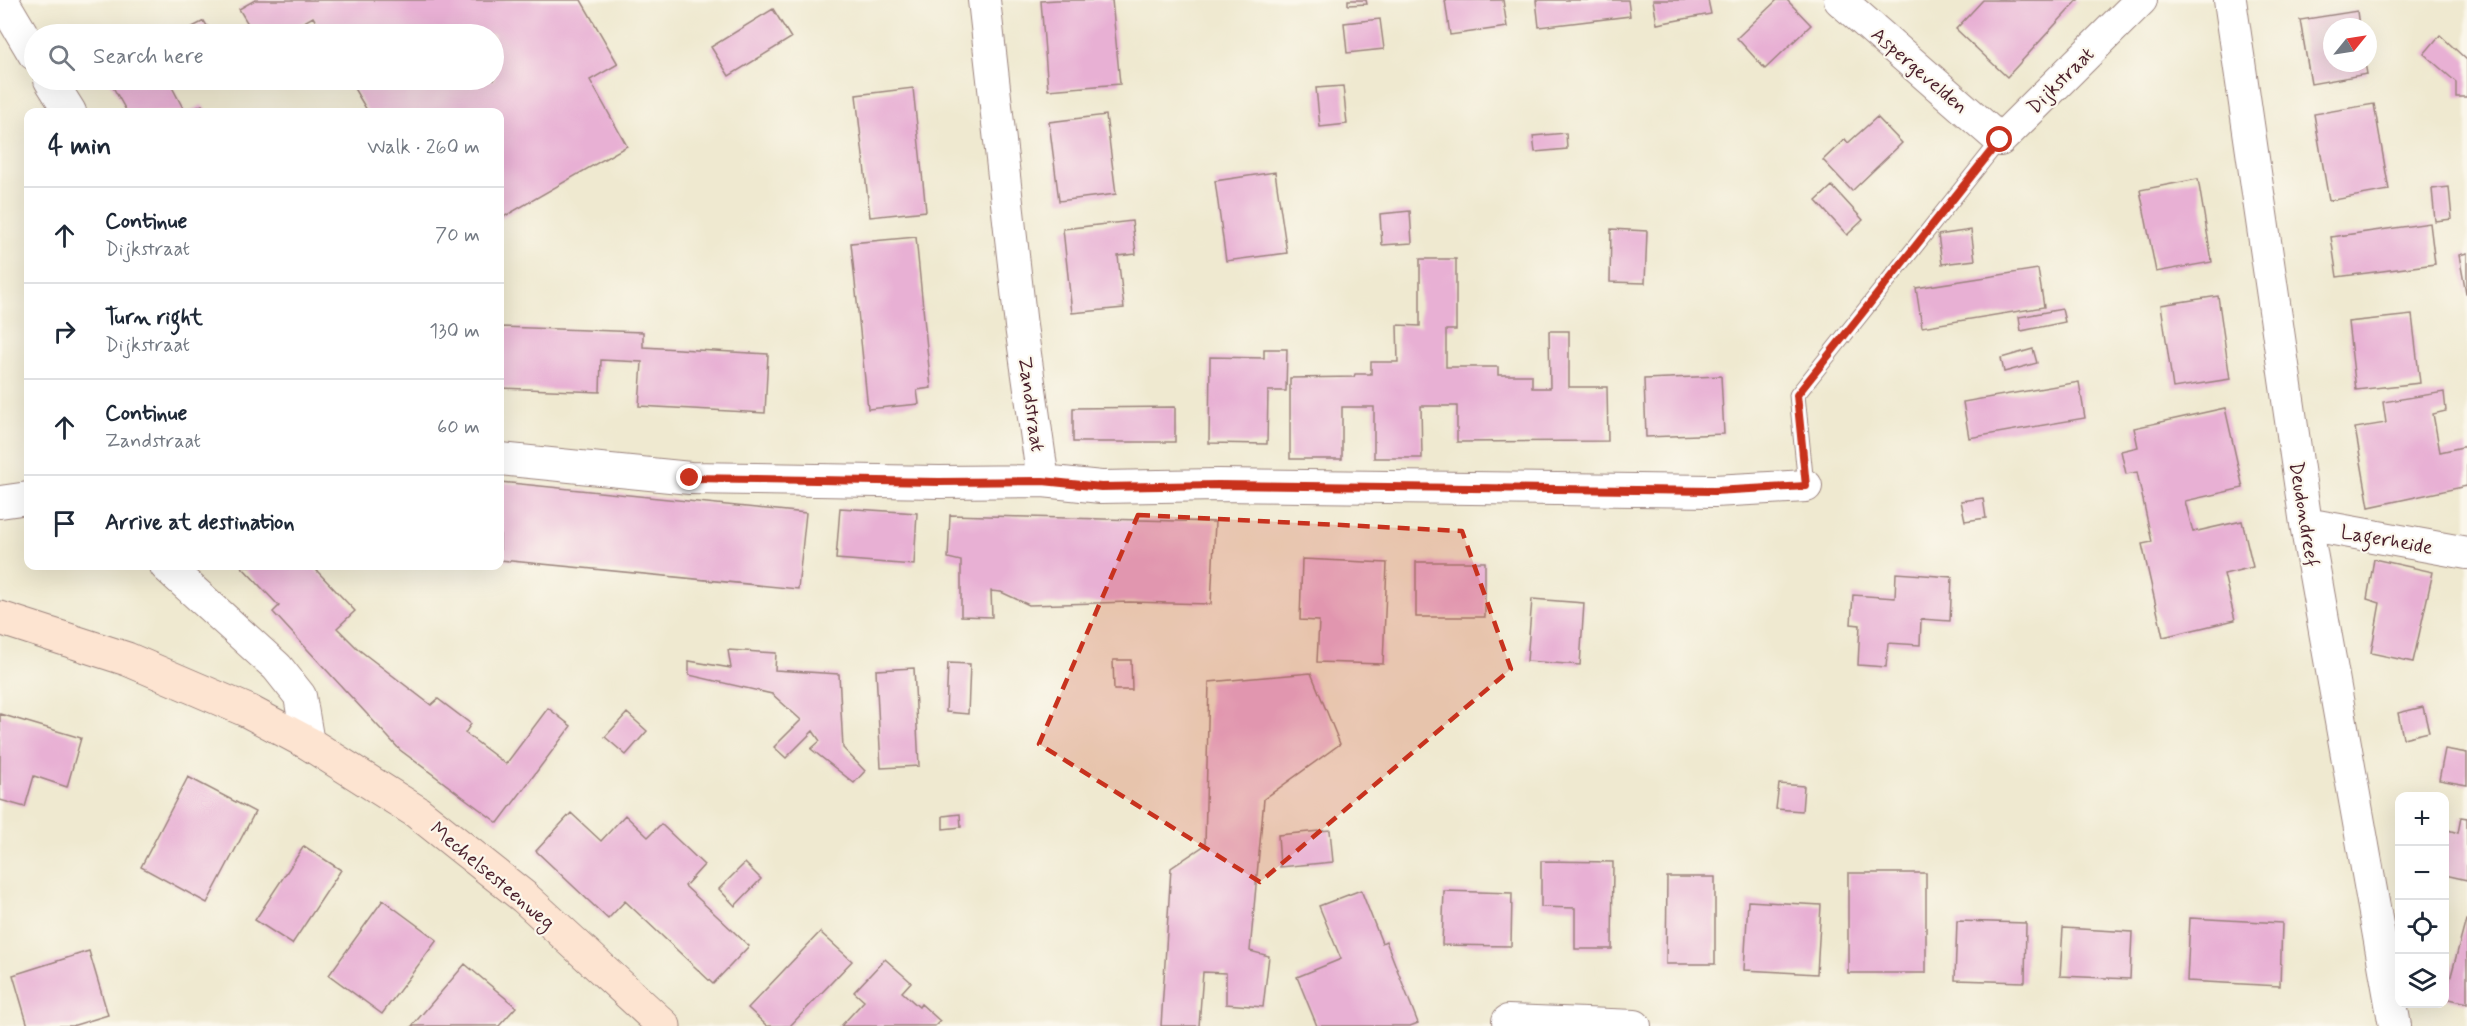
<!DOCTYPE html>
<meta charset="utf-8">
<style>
body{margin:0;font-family:Mynerve,sans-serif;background:#f2f2f3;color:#1f2937}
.controls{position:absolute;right:18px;bottom:18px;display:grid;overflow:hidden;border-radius:12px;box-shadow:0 6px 24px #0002}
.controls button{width:54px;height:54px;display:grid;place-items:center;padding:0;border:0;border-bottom:2px solid #e0e1e3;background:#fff;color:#1f2937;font:30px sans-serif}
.compass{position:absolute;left:2323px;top:18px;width:54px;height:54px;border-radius:50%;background:#fff;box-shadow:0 6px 24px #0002;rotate:60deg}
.stop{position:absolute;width:18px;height:18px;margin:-14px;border:4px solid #c8321e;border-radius:50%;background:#fff}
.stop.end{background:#c8321e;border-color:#fff;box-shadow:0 2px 6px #0008}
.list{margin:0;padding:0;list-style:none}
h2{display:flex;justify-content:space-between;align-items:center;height:78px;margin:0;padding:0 24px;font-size:26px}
h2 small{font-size:20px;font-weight:400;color:#747a83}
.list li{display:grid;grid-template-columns:39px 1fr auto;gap:18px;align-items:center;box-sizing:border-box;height:96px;padding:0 24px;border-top:2px solid #e0e1e3}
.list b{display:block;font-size:22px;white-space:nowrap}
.list p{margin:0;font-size:20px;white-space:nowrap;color:#747a83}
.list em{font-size:20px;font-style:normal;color:#747a83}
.icon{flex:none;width:33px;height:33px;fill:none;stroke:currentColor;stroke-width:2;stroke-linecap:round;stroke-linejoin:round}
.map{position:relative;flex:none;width:2467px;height:1026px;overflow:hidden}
.search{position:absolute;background:#fff;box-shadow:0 6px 24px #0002;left:24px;top:24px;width:480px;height:66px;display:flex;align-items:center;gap:15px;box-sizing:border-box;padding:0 21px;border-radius:33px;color:#747a83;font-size:22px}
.panel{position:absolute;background:#fff;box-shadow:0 6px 24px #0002;left:24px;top:108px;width:480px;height:462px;border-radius:12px}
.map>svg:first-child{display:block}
.building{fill:#e8b0d4}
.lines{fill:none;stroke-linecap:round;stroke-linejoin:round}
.service-casing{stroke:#9c847e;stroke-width:17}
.minor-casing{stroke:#9c847e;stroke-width:34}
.secondary-casing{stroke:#9c847e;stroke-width:35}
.service{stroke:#fff;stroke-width:15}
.minor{stroke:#fff;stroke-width:32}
.secondary{stroke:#fde4d1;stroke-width:33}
.route{stroke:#c8321e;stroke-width:8}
.marked{fill:#c8321e;fill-opacity:0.2;stroke:#c8321e;stroke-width:4.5;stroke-dasharray:12 8;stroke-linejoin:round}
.labels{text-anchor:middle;stroke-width:4.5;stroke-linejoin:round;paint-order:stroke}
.street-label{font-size:20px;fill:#4a1f2b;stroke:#fbf7ec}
</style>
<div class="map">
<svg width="2467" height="1026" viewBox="0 0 2467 1026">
<rect width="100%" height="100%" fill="#fbf7ec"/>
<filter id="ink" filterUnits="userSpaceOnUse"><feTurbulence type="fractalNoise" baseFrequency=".0167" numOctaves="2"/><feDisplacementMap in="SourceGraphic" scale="12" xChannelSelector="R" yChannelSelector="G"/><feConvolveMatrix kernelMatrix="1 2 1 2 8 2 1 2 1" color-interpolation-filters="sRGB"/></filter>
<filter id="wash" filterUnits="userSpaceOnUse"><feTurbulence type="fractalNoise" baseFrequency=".008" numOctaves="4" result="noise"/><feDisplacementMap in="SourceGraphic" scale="24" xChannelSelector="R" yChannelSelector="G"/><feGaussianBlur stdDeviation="1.35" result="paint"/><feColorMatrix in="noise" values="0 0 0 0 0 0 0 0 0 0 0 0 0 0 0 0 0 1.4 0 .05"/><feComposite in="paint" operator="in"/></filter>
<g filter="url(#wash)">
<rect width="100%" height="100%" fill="#efe9d0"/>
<g id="blocks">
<path class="building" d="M255,0H581L618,64L590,80L627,146L500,219V112H368L349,80H494V34H323L313,17L283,34H254L239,9Z
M1057,0H1112L1120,84L1048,90L1041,1Z
M1348,0H1366L1367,4L1348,5Z
M1445,0H1503L1507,27L1450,35Z
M1536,0H1628L1630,16L1539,27Z
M1653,0H1708L1711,14L1657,24Z
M1777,0H1787L1811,25L1765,69L1737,38Z
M1983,0H2078L2007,77L1956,29Z
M773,9L791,38L729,76L711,47Z
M2357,11L2359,27H2332V63H2365L2367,74L2311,84L2300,20Z
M1380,19L1384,49L1347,53L1344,23Z
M204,21L212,34H179Z
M2440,35L2467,60V97H2456V82L2424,54Z
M109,80H186L172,87L185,112H127Z
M1343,86L1347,124L1320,127L1316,88Z
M913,88L926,211L870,217L856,95Z
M2374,104L2389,190L2329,201L2314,114Z
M202,105L207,112H188Z
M1106,115L1116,194L1059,201L1049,122Z
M1877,117L1902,143L1852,191L1823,160L1845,139L1848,143Z
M1566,133L1567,149L1535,152L1533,136Z
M1275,172L1287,253L1226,261L1215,181Z
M2198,179L2212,262L2156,272L2140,190Z
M1832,186L1863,220L1847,235L1816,201Z
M2449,187L2452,219L2435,221L2432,189Z
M1410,211L1412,243L1382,245L1380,214Z
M1132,221L1136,254L1118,256L1124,308L1072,313L1063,229Z
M2430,223L2435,264L2337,277L2331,237Z
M1611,229L1647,231L1645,283L1610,282Z
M1971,230L1975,260L1942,264L1938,235Z
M916,237L931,388L917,390L919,404L868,409L851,243Z
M2467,253V294H2466L2459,255Z
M1420,259H1456V330H1446V367H1498V375H1532V388H1550L1549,331H1569V387H1607L1608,441L1457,442V406H1421L1422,458H1374V407H1342V459H1290V378L1354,377L1355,374H1371V362H1398L1397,325L1420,326Z
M2038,269L2044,307L1922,327L1916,288Z
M2218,296L2230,379L2173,388L2161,305Z
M2062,309L2065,322L2021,331L2019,317Z
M2412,315L2420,383L2356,390L2348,322Z
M500,327L643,332V347L768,354L765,413L639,406L642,362L601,360L600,392L500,388Z
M1264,349H1287L1286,391H1268L1267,444L1209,443L1210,357L1264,358Z
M2033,349L2037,363L2004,372L2001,358Z
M1721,376L1724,434L1646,437L1644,379Z
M2079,382L2085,418L1969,438L1963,402Z
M2444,392L2446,411L2433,414L2440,452L2467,446V486L2369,507L2355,428L2386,423L2383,402Z
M1175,407V442H1073V408Z
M2225,408L2243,488L2185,501L2193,532L2242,521L2253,567L2224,574L2235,620L2163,637L2142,544L2152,542L2137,472L2126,474L2121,451L2138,447L2134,428Z
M500,482L806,513L798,589L500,560Z
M1983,498L1986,518L1965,521L1961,501Z
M840,508L917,513L914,565L836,559Z
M950,515L1215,522L1211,604L1130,602L1029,605L1001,592L991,591L992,617L961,616V561L948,558Z
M1302,559L1387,563L1383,664L1317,662L1319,621L1300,620Z
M2374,559L2433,572L2413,662L2371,653L2380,603L2367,599Z
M1416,562H1485V617H1416Z
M241,566H316L317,571L355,611L337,628L358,649L431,705L438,699L471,724L465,733L506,764L548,708L571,726L498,823L400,750L273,612L279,606Z
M1896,573L1952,577L1950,621L1921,619L1920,645L1888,643L1886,667L1858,665L1860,625L1851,624L1853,595L1895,598Z
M1532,599L1584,603L1580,665L1527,661Z
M728,650L776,653L775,670L839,674L843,748L865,771L854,783L811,749L820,741L813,731L786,758L774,747L801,720L772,694L689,675V661L731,668Z
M1113,660H1131L1132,690H1114Z
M948,663L970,664L968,714L946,712Z
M914,668L919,766L881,768L876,670Z
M1311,673L1340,744L1264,799L1250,951L1269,956L1263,1007L1226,1004V973L1203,972L1199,1026H1161L1171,868L1205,845L1209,682Z
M2423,707L2429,732L2403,738L2398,713Z
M627,713L647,731L626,755L605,737Z
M0,714L81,738L67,787L34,776L25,807L0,800Z
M2445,749L2467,753V785L2439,780Z
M188,777L255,812L207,903L141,867Z
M1779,784L1804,786L1802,811L1776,809Z
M571,813L601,841L625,815L648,837L661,824L704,865L685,886L749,946L713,984L625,901L608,919L536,851Z
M960,814L961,827L943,829V816Z
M2461,817L2467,818V880L2445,875V829L2458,833Z
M1330,830L1333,862L1280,867L1278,835Z
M304,846L341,870L292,944L255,920Z
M1541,861L1613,862L1612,949H1575V908L1541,907Z
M745,863L761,879L735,906L719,889Z
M1848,873H1926V973H1848Z
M1667,877H1715V964H1666Z
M1361,890L1382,943L1386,941L1418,1023L1410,1026H1317L1297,977L1341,959L1319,906Z
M1444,891L1512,893L1511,946L1442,945Z
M383,900L437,940L382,1014L329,975Z
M1748,901L1821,905L1817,974L1744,970Z
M2190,918L2282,923L2280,986L2187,981Z
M2466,920H2467V1003L2445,998Z
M1957,921L2026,923L2025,982L1955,980Z
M2063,928L2132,932L2130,979L2060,976Z
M820,932L852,961L790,1026H767L748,1008Z
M89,951L108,1015L72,1026H28L13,975Z
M885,959L911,982L902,992L919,1007L921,1004L940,1021L935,1026H841L864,1001L854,992Z
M465,964L516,1007L499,1026H412Z"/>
</g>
</g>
<g filter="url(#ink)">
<use href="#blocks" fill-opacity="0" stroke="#9c847e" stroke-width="1.5"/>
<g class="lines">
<g class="service-casing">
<path id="service" d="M1806,486L1797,395L2000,140"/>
</g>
<g class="minor-casing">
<path id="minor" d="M2,0L34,54
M984,0L1021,326L1043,481
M1840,0L2000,140L2141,0
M2230,0L2306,524L2395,1026
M50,80L70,112
M500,459L690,478L939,482L1043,481L1101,487L1218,485L1714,491L1806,486
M0,502L28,498
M2306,524L2467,553
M166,566L277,667L300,696L308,743
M1508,1021L1635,1026"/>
</g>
<g class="secondary-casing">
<path id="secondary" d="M0,618L127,659L248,711L308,743L417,812L524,897L664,1026"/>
</g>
<use href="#service" class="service"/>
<use href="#minor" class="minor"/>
<use href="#secondary" class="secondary"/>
</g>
</g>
<g class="lines" filter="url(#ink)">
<path class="route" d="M690,478L939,482L1043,481L1101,487L1218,485L1714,491L1806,486L1797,395L2000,140"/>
</g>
<path class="marked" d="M1138,515L1462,531L1511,669L1260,882L1039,744Z"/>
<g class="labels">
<g class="street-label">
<text transform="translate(1920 70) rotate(41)" y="7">Aspergevelden</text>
<text transform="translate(2060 80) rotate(-45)" y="7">Dijkstraat</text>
<text transform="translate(1032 404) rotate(82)" y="7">Zandstraat</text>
<text transform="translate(2305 514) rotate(81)" y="7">Deudondreef</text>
<text transform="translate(2387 539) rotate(10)" y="7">Lagerheide</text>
<text transform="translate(493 875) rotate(40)" y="7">Mechelsesteenweg</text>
</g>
</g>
</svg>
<div class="controls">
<button>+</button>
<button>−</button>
<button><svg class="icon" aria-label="locate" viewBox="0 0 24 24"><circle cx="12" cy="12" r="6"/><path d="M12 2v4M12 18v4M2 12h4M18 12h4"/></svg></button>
<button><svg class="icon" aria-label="layers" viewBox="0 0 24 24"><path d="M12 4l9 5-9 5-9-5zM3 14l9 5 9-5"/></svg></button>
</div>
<svg class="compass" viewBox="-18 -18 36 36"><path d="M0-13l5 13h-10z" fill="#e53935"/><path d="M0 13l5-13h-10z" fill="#747a83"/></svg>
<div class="stop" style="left:2000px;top:140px"></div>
<div class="stop end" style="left:690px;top:478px"></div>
<div class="search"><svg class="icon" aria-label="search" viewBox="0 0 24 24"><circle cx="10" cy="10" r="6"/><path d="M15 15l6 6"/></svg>Search here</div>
<section class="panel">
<h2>4 min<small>Walk · 260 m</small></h2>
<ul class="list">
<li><svg class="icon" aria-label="ahead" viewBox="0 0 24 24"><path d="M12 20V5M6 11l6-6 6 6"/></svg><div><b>Continue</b><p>Dijkstraat</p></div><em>70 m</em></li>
<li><svg class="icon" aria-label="right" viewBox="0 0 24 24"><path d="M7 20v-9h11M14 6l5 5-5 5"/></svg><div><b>Turn right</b><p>Dijkstraat</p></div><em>130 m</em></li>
<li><svg class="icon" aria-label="ahead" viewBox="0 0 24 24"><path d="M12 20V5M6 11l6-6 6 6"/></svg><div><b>Continue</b><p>Zandstraat</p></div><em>60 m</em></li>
<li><svg class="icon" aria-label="arrive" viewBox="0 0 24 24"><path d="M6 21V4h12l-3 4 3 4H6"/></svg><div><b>Arrive at destination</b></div></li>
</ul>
</section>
</div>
